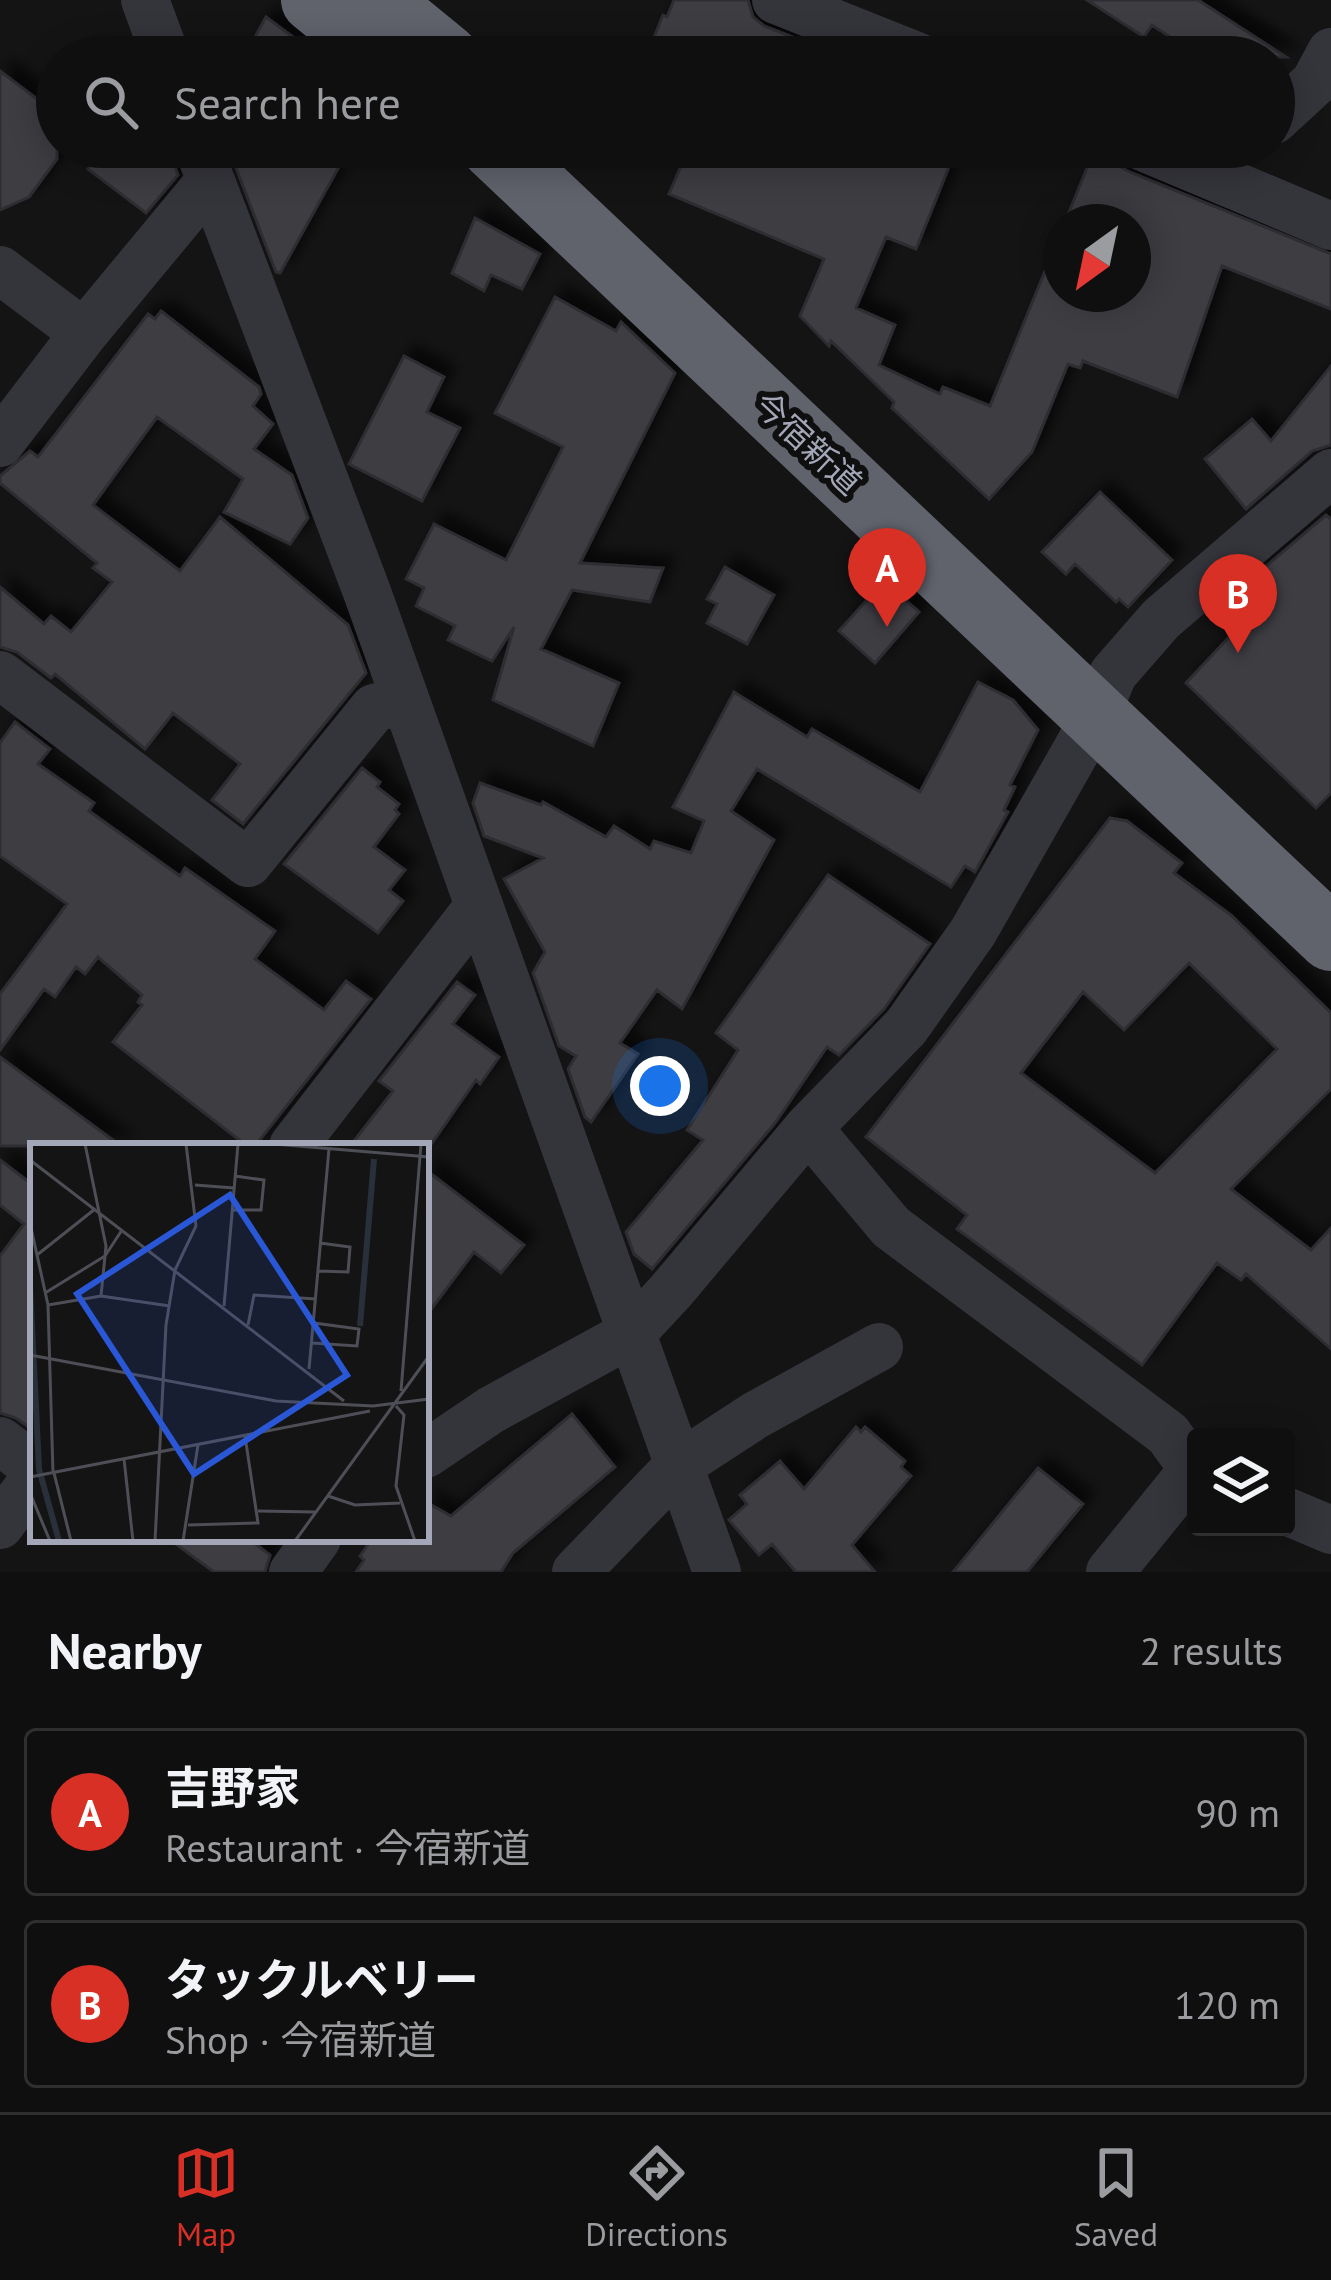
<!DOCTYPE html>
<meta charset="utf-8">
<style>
body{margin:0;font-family:"PT Sans","Noto Sans JP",sans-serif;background:#1d1d1e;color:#f1f3f6}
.controls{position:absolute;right:36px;bottom:36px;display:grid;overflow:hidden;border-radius:12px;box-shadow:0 6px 30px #0003}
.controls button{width:108px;height:108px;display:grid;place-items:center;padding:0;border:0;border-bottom:3px solid #2f2f30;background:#0f0f10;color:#f1f3f6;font:60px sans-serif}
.compass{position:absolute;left:1043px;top:204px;width:108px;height:108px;border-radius:50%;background:#0f0f10;box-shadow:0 6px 30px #0003;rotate:213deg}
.you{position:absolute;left:660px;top:1086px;width:42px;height:42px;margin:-30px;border:9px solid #fff;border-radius:50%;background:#1a73e8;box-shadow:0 0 0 18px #1a73e833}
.badge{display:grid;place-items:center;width:78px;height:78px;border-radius:50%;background:#d93025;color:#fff;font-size:39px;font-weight:700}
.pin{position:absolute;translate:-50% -99px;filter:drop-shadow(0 3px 6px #0008)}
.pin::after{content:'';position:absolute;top:63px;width:42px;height:36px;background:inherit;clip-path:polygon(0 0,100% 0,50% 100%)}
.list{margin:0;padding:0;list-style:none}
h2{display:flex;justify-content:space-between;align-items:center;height:156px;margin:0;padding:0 48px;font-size:51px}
h2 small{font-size:39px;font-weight:400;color:#9b9c9f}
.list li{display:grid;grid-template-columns:78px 1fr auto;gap:36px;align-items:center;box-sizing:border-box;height:168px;margin:0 24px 24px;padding:0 24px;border:3px solid #2f2f30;border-radius:12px}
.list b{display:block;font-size:45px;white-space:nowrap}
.list p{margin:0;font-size:39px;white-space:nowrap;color:#9b9c9f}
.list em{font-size:39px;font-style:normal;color:#9b9c9f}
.icon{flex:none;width:66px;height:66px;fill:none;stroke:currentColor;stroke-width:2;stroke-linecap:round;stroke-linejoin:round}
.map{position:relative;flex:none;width:1331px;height:1572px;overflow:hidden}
.search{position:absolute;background:#0f0f10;box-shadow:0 6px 30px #0003;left:36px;right:36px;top:36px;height:132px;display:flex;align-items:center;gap:30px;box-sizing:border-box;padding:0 42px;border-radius:66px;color:#9b9c9f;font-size:45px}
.sheet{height:540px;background:#0f0f10}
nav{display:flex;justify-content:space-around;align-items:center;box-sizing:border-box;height:168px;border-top:3px solid #2f2f30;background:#0f0f10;font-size:33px;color:#9b9c9f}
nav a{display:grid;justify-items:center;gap:6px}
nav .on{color:#d93025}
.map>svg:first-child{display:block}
.building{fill:#3e3d43;stroke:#2e2d32;stroke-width:3;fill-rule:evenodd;filter:url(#shadow)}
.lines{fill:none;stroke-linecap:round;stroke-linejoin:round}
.minor{stroke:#34343b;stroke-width:48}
.highway{stroke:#60626c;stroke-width:66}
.labels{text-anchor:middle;stroke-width:12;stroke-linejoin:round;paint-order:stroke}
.street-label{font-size:33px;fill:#a4a7b7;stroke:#0f0f10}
.inset-river{fill:none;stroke:#29303a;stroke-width:6}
.inset-road{fill:none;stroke:#4e4f56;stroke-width:3}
.view{fill:#2a57d5;fill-opacity:0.15;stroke:#2a57d5;stroke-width:6}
.inset-edge{fill:none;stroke:#a4a7b7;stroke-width:6}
</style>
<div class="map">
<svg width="1331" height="1572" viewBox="0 0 1331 1572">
<defs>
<filter id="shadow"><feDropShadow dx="11" dy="-11" stdDeviation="6" flood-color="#0009"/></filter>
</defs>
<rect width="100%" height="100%" fill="#141415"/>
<path class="building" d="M674,0H748L753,17L764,26L811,44L806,57H646L663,15L667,17Z
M1087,0H1198L1286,57H1201L1152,25L1144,37Z
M266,17L320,57H244Z
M0,71L57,114V159L29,197L0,210Z
M106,147H157L172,159L178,175L146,213L88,169Z
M228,147H350L280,273L276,272Z
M689,147H957L916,249L886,237L856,308L895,325L879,365L940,394L943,387L990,406L1060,234L1061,294H1133V222H1065L1093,153L1132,173L1331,254V309L1222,266L1177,397L1083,361L1080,368L1068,364L1032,452L989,499L892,408L894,402L831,341L829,346L800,316L824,259L669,194Z
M475,218L540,254L522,289L491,275L484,291L452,273Z
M555,297L616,331L621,322L675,373L580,563L663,568L650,602L572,590L541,649L619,683L593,746L493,700L514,627L492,661L448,640L455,626L416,606L424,588L406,579L434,524L506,560L563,447L495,413Z
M161,311L259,387L261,394L253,406L273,424L254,449L292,475L308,518L290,544L224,512L243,479L157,417L93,505L180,571L220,517L348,625L366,673L243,824L212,800L240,764L173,713L145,749L55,674L51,678L17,652L0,647V587L44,624L51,616L71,632L112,582L93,568L97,563L0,483V476L30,451L38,457L148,314L155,319Z
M404,356L444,377L427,412L460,428L422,501L349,464Z
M1331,366V445L1312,451L1246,509L1205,459L1252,419L1271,441Z
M1100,492L1172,560L1128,607L1119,599L1116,602L1075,564L1066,574L1042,552Z
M1326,515L1331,519V793L1316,808L1186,683L1262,602L1244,585Z
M725,567L774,595L747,644L707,623L717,604L707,599Z
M884,581L919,612L875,663L839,631Z
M978,682L1013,700L1038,730L1010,785L1015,787L1004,810L1008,812L975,872L965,866L951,887L757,769L731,811L774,840L682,1009L657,990L620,1043L638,1054L591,1122L585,1117L568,1069L576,1056L559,1046L533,973L545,952L504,879L543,858L484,836L473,803L480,783L541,805L543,802L606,837L614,826L650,849L654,841L691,853L704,821L673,807L734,692L807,737L812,729L920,792Z
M15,722L50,749L38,764L94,803L89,811L180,876L185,868L275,931L255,959L324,1010L346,981L371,999L255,1146H247L113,1042L142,1005L138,1002L142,995L98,957L85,974L76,967L55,997L44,989L0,1050V994L67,904L0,856V743Z
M362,768L380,782L377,787L399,804L395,810L399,814L374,847L405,870L389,890L403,901L378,933L284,864Z
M1110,818L1127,821L1182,863L1174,873L1232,916L1331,1013V1089L1231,1189L1311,1250L1331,1228V1349L1246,1274L1241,1280L1217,1263L1142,1365L957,1229L967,1215L866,1137ZM1189,963L1277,1049L1155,1173L1021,1073L1083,992L1124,1030Z
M828,875L930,944L884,1009L839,1055L827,1047L775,1123L652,1269L634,1254L626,1232L703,1140L687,1130L738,1050L716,1033Z
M457,982L475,995L453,1024L499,1057L480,1084L476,1080L430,1146H350L393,1091L379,1081Z
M0,1057L121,1146H0Z
M0,1160L33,1185V1430L16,1418L0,1413V1256L24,1224L0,1205Z
M426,1170L524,1245L501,1273L474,1252L426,1316Z
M572,1414L615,1467L513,1553L501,1572H356L364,1560L360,1556L372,1539H426V1502L451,1516Z
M856,1427L861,1432L865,1427L905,1461L901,1467L911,1476L852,1545L875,1572H796L772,1544L759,1555L729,1520L747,1504L740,1495L780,1461L804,1489Z
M1038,1468L1083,1504L1027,1572H953Z
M169,1539H249L270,1555L265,1572H214Z"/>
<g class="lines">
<path class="minor" d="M145,0L166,57
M776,0L919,57
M1274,120L1315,82L1331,52
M198,147L367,592L717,1572
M1143,147L1331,226
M0,270L84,333
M0,443L84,333L210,181
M0,675L248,863L374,708L405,700
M808,1128L891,1227L1168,1434L1196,1473
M293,1146L479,906
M0,1441L33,1466
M426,1454L491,1410L632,1333L671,1291L808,1128L906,1027L973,932L1096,716L1113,674L1161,619L1331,473
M1286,1511L1331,1530
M0,1525L33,1481
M293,1572L317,1539
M576,1572L679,1465L754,1416L879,1347
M1110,1572L1192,1471"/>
<path class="highway" d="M314,0L384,57
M376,0L446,57
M494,147L1331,938"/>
</g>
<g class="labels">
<g class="street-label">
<text transform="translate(808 443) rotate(43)" y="12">今宿新道</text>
</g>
</g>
<g transform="translate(30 1143)">
<rect width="399" height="399" fill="#141415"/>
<path class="inset-river" d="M0,142L9,326L29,398M330,183L344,16"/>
<path class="inset-road" d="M55,1L76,103L71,153M244,1L399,14M0,17L314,258M165,42L204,45M202,67H231L234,37L205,33M0,80L18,162M7,112L65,66M288,128L318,129L320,104L290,100M15,150L75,113L92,87M194,163L208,1M218,182L224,152L286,156M282,200L327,203L329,186L284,180M0,212L246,258L343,263L399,256M279,226L299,6M371,248L391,1M366,263L374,272L366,343L385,398M94,316L103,398M23,330L18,162L71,153L140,163M24,330L41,398M0,334L340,268M0,350L20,398M298,353L325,362L370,360M228,368L285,369M158,382L228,380L215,293M125,398L136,182L145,127L166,83L156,1M153,398L168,302M265,398L399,213"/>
<path class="view" d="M200,52L317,232L164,331L47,151Z"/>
<rect width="399" height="399" class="inset-edge"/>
</g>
</svg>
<div class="controls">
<button><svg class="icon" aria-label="layers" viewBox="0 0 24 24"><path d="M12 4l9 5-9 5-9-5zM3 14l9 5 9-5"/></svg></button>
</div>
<svg class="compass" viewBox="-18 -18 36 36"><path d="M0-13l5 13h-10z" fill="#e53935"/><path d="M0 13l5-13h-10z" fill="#9b9c9f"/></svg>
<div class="you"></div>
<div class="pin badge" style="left:887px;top:627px">A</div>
<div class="pin badge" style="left:1238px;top:653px">B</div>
<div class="search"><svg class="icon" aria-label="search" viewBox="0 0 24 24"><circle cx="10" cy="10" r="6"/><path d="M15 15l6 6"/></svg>Search here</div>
</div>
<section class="sheet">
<h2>Nearby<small>2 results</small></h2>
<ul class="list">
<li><span class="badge">A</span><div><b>吉野家</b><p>Restaurant · 今宿新道</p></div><em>90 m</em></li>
<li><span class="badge">B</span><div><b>タックルベリー</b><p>Shop · 今宿新道</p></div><em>120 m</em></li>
</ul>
</section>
<nav>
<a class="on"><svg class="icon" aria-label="map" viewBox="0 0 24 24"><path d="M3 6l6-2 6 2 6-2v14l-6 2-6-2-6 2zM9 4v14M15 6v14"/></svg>Map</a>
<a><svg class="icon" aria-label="directions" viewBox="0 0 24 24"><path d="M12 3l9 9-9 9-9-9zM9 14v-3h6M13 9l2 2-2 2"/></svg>Directions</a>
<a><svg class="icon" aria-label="saved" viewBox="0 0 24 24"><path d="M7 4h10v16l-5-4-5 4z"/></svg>Saved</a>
</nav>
